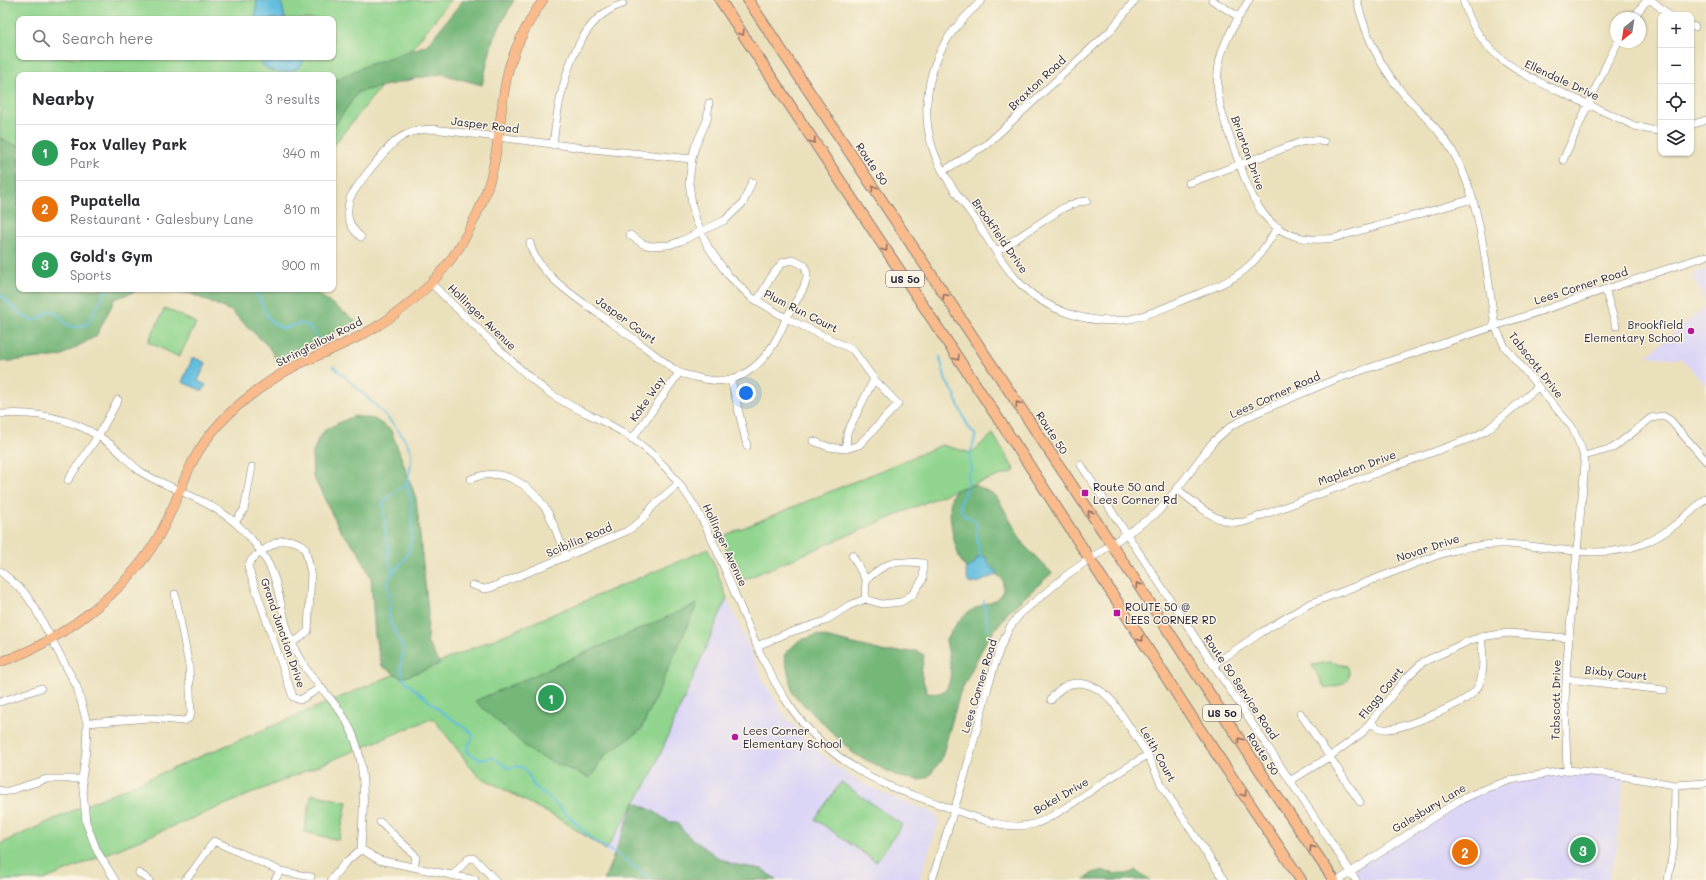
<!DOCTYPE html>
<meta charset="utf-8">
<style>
body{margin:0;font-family:Mali,sans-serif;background:#f2f2f3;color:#2b2b33}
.controls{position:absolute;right:12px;top:12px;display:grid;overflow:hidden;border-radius:8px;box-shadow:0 1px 3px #0004}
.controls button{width:36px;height:36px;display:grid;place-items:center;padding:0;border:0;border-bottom:1px solid #e1e1e2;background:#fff;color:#2b2b33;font:20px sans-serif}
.compass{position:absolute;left:1610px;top:12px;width:36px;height:36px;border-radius:50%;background:#fff;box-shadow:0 1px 3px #0004;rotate:210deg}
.you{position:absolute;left:746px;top:393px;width:14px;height:14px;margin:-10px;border:3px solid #fff;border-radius:50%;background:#1a73e8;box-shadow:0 0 0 6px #1a73e833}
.badge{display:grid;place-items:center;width:26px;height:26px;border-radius:50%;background:#b5179e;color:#fff;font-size:13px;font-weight:700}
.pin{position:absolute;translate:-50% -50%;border:2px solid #fff;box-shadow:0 1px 4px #0006}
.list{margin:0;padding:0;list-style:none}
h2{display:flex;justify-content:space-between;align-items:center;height:52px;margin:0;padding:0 16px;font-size:17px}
h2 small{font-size:13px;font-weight:400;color:#7c7c81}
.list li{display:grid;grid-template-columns:26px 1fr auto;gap:12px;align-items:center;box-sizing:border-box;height:56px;padding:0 16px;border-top:1px solid #e1e1e2}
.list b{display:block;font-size:15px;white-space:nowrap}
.list p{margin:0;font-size:13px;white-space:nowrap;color:#7c7c81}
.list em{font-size:13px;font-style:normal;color:#7c7c81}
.icon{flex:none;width:22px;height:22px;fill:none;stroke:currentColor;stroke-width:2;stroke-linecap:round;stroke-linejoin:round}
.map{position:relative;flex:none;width:1706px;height:880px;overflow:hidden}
.search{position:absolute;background:#fff;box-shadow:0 1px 3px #0004;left:16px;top:16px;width:320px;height:44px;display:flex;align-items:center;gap:10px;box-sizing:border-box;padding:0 14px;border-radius:8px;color:#7c7c81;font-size:15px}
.panel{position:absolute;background:#fff;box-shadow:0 1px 3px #0004;left:16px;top:72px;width:320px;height:220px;border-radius:8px}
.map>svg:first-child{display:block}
.built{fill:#dcd6f6}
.green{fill:#90d48e;stroke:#597b64;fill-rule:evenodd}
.forest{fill:#74b679;stroke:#4b6c5a}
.water{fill:#61bddf;stroke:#42708d}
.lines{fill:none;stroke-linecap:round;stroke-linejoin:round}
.stream{stroke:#61bddf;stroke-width:2}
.minor-casing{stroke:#86817c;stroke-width:8}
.major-casing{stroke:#86817c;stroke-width:10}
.highway-casing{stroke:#86817c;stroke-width:12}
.minor{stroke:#fff;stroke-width:7}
.major{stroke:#fabb8c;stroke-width:9}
.highway{stroke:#fabb8c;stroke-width:10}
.oneway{stroke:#8e6e64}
.poi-dot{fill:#b5179e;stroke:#fcf5e5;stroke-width:1.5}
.labels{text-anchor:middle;stroke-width:3;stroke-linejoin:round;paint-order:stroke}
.shield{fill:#fcf5e5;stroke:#63616e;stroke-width:1}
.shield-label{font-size:10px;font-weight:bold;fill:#22223b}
.street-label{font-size:11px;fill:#22223b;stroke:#fcf5e5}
.poi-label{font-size:11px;fill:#22223b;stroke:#fcf5e5;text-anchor:start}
</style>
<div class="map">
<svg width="1706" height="880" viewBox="0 0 1706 880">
<rect width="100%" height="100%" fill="#fcf5e5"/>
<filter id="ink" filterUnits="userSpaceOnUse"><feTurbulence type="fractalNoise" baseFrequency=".025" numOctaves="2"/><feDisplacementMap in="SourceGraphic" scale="8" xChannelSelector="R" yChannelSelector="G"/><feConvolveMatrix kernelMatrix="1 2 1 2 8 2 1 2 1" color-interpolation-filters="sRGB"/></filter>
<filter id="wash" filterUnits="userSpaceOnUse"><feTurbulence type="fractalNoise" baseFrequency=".012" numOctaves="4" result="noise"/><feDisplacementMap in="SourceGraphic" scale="16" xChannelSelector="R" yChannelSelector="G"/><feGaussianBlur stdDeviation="0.9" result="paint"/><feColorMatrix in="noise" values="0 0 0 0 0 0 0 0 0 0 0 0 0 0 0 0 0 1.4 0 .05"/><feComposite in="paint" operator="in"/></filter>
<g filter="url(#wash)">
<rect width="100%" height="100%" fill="#eae0bc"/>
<path class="built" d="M1706,269V303L1691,274Z
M1706,306V386L1682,359L1647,356Z
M727,598L765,684L785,715L805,739L833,764L860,782L892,797L932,812L936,815L938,820V824L919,880H647L605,851L650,778Z
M1567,770L1625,777L1620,806L1617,849L1609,880H1356L1350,872L1469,795L1547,773Z"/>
<path class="green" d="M0,0H451L333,146V75H19V147L0,138ZM19,19H333V57H19Z
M165,308L196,323L179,357L148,342Z
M993,434L1015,471L955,490L741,581L721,537L942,445L971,453Z
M708,549L727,598L650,778L606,850L563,821L477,775L433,718L44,880H0V844L72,811L395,674L402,678Z
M1329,662L1347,666C1349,669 1349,671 1349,675C1348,686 1334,686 1325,688L1312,665Z
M841,782L902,825L876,862L815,819Z
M312,794L347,802L339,840L304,832Z"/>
<path class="forest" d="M463,0H514L493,39L482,85L442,74L418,78L358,92L333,128V81L365,66L427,45Z
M0,138L19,147V289H314L317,293L356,321L277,361L268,346L231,311L189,293L141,289L115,299L96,336L61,356L0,362Z
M354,416L374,419L391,430L416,498L428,612L427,642L440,664L402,678L382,666L375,637L371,578L358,551L340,530L313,476L312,455L319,437L326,429Z
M974,485L992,493L999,500L1023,544L1052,573L1010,610L986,641L960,693L941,760L929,776L920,780L899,777L853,753L793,694L784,655L798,641L817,635L886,652L916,651L924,655L921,674L927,693C961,699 949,659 946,640C962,612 969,610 998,599L1003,591V580C1001,578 998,575 996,574C986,569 975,576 966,568C955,558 944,504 954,492C958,488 969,486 974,485Z
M697,604L641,730L606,754L590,778L534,754L475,701Z
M635,802L655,812L669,822H676L688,836L716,856L732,864L762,869L777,880H604Z
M1136,870L1150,880H1084C1098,864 1110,876 1127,874C1130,873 1134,871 1136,870Z"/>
<path class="water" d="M257,0H281L285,19H255Z
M260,57H305C303,61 302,66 298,68C290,73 274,74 266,68C262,66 261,61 260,57Z
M193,357L206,363L198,381L206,385L203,391L182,382Z
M977,557H986L990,566L998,572L997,574L980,582L970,584L968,582L966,572L968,567L974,565Z"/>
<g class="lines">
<path class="stream" d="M253,289C264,300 263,320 279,327C289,332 298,318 308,326C312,329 315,335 318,339
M0,294C6,300 26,323 35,320C38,319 46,313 51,311C67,316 61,334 87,324L107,289
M940,357L946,381L956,396L955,398C961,409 966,428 975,434C976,443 969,450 970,459
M333,366C352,384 406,429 411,453C413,464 408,473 408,483C407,489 410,495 411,501C412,514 413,533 410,547C408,560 395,569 389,579C385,586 390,592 391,599C391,605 388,612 389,617C391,628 399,636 402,647C406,661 394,664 406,682L442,712L471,732L473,735L472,740L467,748L468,753L482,760L492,757L508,768L516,766L524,768L528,773L533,785L554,802L594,841L617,854L652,880
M970,460L971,470L967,476L968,484L960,503L962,514L976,521C978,533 976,546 981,557
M393,573L388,559L389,550L385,531L383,503L392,494L407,483
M984,601L988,630"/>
</g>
</g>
<g filter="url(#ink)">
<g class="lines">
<g class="minor-casing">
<path id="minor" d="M982,0C971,11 959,22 950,35C927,68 920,114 934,152C943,177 960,198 975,219C988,239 1000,261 1016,279C1043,310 1089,326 1130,319C1149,315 1166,307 1183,300C1207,290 1234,282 1252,263C1262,253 1270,239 1278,227
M1212,0L1239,17
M1249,0C1236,22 1220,45 1218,72C1215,99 1225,123 1234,148C1252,200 1266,248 1334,238L1473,199
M1357,0C1365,34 1379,65 1402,92C1419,112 1440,129 1453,152C1482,202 1486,269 1495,326L1505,347L1572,427L1582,450L1585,462L1584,475L1567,660L1565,702L1567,770
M1463,0C1479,55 1517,72 1565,94C1589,105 1612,115 1635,126L1651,130L1661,131
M1651,0L1669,15
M1633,18L1647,0
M1691,26L1695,27
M709,103L707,120L695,147L692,159L689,182L692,205L696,220L708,247L728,275L751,297L786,318L853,350L874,379L847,433L846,449L859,445L898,404L874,379
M1691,125L1706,120
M553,145C558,99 571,19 623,4
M1563,160L1608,61L1618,42
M943,171L986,145L1111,30L1135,0
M1189,183L1301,142L1316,140L1324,142
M630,235L643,244L651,246L669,245L681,241L725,220L743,203L752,182
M361,237C348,226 345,214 350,198C356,187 364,177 372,167C390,145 401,129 433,129L592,149L692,159
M530,243C535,274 586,304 610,322C625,332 640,343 654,354C662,360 670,367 678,372C684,375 692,376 699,378C743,390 770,359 785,321C790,308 807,289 807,275C807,272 805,269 805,266L793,260L783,262L773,274L757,301
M996,252L1063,208L1078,202L1087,201
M431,283C453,305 476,327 499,349C515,364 532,381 551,394C569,406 589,414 608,424C635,438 661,459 679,484C704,515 718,553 733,589C768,675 793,741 883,783C900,792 920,797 938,804C967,814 1004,832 1034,824C1048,820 1060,811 1073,803C1097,787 1122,769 1148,755
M1605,289L1616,326
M731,379L747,446
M0,414C41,411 77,419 110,444C121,452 129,463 140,471C149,478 159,481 169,486C194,497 222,509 242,529C258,545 272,565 277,587C282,607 285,627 293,645C303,670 321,686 337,707C370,749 364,800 361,849
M632,439L679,373
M813,441L829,447L846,449
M1584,456L1613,448L1651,418L1663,416L1670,420L1706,461
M1081,465L1356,880
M471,479C502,466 531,484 547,511C555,525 560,542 566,557
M68,480L98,436L118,400
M1177,489C1198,505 1217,526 1244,522L1474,437L1487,430L1538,387
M235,522L244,510L252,467
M852,555L866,580
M0,571L24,592L35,608L77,687L87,723L86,751L82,779L86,822L97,851L115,880
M472,585L484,589L490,588L627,531L640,522L654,505L679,483
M291,643L300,638L308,631L311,573L305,548C300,543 292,540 285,540C276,541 249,557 248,567L293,697L300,700L320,688
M757,646L785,634L825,621L848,606L865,599L882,604L901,602L913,594L923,579V563C895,560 887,561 866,580L865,599
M1213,665L1262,632L1309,604L1438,555C1460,548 1483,543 1506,544C1551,546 1599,561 1642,544C1667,535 1687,515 1706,498
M1566,679L1664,690
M1051,700C1068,673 1095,682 1113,702L1148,755L1162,786L1224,880
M0,702L41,688
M1300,713L1360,802
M87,723L150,718L184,721L189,718L191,714L189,666L175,594
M1371,723C1376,727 1381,730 1388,729C1405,728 1464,704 1475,691C1486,679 1483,652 1481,637
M1290,781L1329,757L1362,733L1404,680L1423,662L1469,641L1481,637L1508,633L1569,638
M0,790L5,792L47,779H82
M380,822L414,854L416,858L414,866
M361,849L379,860L475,880
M139,873L149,880
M453,875L468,859L471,858L475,859L495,880
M185,880L192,872L214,841L280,871L311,877
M275,880L280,871
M331,880L344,864L361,849
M932,880L964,778L988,687L1000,648L1010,627L1020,614L1068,574L1157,513L1177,489L1213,442L1231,426L1256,413L1336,379L1706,256
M1339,880L1458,801L1487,788L1511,780L1567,770L1603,773L1675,785L1706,783
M1668,880L1674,845L1675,785"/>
</g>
<g class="major-casing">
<path id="major" d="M0,662C57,644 127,591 157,539C170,517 179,492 189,469C202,441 222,418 246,399C261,387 278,375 295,366C316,356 339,347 360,336C400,315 436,284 460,246C476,219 490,189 495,158C501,127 501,95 510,64C518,41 529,20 543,0"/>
</g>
<g class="highway-casing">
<path id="highway" d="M720,0L1029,465L1193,719L1301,880
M748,0L1112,545L1276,795L1334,880"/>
</g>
<use href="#minor" class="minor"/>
<use href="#major" class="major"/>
<use href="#highway" class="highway"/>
</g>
<defs><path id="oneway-chevron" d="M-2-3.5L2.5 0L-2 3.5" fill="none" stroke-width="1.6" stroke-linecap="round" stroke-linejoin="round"/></defs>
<g class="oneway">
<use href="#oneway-chevron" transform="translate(742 33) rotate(56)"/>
<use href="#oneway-chevron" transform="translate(813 141) rotate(56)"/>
<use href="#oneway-chevron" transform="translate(874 188) rotate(-123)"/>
<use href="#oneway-chevron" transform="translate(885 249) rotate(56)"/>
<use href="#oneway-chevron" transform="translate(945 296) rotate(-124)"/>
<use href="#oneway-chevron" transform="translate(957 358) rotate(56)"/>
<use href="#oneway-chevron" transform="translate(1018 404) rotate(-124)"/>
<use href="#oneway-chevron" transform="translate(1090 513) rotate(-124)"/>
<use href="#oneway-chevron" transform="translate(1138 585) rotate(-123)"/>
<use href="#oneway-chevron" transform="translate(1141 639) rotate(57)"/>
<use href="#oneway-chevron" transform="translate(1240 740) rotate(-124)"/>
<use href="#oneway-chevron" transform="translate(1244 794) rotate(56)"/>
<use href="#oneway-chevron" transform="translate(1312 848) rotate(-124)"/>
</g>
</g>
<g class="poi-dot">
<circle cx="1691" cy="331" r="4"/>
<rect x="1081" y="489" width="8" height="8" rx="2"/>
<rect x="1113" y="609" width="8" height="8" rx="2"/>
<circle cx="735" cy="737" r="4"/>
</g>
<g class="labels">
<g class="shield">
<rect x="886" y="271" width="38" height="16" rx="3"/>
<rect x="1203" y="705" width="38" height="16" rx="3"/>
</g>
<g class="shield-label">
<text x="905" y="283">US 50</text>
<text x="1222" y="717">US 50</text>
</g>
<g class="street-label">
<text transform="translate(1562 80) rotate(25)" y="4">Ellendale Drive</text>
<text transform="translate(1037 83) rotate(-43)" y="4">Braxton Road</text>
<text transform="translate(485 125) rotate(7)" y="4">Jasper Road</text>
<text transform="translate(1248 153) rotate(70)" y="4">Briarton Drive</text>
<text transform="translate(872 164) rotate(56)" y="4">Route 50</text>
<text transform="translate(1000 236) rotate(55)" y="4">Brookfield Drive</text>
<text transform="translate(1581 286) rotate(-18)" y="4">Lees Corner Road</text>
<text transform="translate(801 311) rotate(27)" y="4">Plum Run Court</text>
<text transform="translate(482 317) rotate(44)" y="4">Hollinger Avenue</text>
<text transform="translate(626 320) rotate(36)" y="4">Jasper Court</text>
<text transform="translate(319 342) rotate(-27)" y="4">Stringfellow Road</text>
<text transform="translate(1536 365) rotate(52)" y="4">Tabscott Drive</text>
<text transform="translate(1275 395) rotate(-24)" y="4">Lees Corner Road</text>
<text transform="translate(647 399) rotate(-55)" y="4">Koke Way</text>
<text transform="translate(1052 433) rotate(57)" y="4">Route 50</text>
<text transform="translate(1357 468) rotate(-20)" y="4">Mapleton Drive</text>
<text transform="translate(579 540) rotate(-23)" y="4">Scibilia Road</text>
<text transform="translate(725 545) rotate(65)" y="4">Hollinger Avenue</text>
<text transform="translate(1428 548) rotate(-18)" y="4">Novar Drive</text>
<text transform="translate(283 633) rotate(71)" y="4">Grand Junction Drive</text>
<text transform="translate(1616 673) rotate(6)" y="4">Bixby Court</text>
<text transform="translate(979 686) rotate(-73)" y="4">Lees Corner Road</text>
<text transform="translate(1241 687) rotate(56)" y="4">Route 50 Service Road</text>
<text transform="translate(1381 693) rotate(-51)" y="4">Flagg Court</text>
<text transform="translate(1556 700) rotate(-89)" y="4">Tabscott Drive</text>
<text transform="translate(1158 754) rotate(61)" y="4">Leith Court</text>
<text transform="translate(1263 754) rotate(56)" y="4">Route 50</text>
<text transform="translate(1061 796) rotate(-30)" y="4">Bokel Drive</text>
<text transform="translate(1429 808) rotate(-31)" y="4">Galesbury Lane</text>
</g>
<g class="poi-label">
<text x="1683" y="329" text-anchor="end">Brookfield<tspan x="1683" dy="13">Elementary School</tspan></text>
<text x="1093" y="491">Route 50 and<tspan x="1093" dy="13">Lees Corner Rd</tspan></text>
<text x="1125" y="611">ROUTE 50 @<tspan x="1125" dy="13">LEES CORNER RD</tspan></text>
<text x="743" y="735">Lees Corner<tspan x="743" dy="13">Elementary School</tspan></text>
</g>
</g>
</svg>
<div class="controls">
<button>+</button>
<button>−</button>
<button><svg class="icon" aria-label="locate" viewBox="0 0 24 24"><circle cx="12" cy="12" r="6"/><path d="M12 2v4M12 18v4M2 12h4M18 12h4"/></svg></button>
<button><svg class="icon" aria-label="layers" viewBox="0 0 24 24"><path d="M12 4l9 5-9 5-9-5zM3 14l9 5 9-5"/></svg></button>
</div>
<svg class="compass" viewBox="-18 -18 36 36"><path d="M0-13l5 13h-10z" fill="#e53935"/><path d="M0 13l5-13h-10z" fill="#7c7c81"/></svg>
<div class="you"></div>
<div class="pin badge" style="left:551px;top:698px;background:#2e9e5b">1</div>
<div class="pin badge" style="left:1465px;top:852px;background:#e8710a">2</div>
<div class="pin badge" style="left:1583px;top:850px;background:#2e9e5b">3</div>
<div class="search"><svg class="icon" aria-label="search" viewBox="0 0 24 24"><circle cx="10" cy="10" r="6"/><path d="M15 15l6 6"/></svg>Search here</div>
<section class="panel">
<h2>Nearby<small>3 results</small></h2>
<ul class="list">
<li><span class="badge" style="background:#2e9e5b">1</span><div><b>Fox Valley Park</b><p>Park</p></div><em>340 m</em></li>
<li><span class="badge" style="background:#e8710a">2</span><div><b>Pupatella</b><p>Restaurant · Galesbury Lane</p></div><em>810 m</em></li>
<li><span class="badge" style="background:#2e9e5b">3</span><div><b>Gold's Gym</b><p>Sports</p></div><em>900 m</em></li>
</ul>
</section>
</div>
